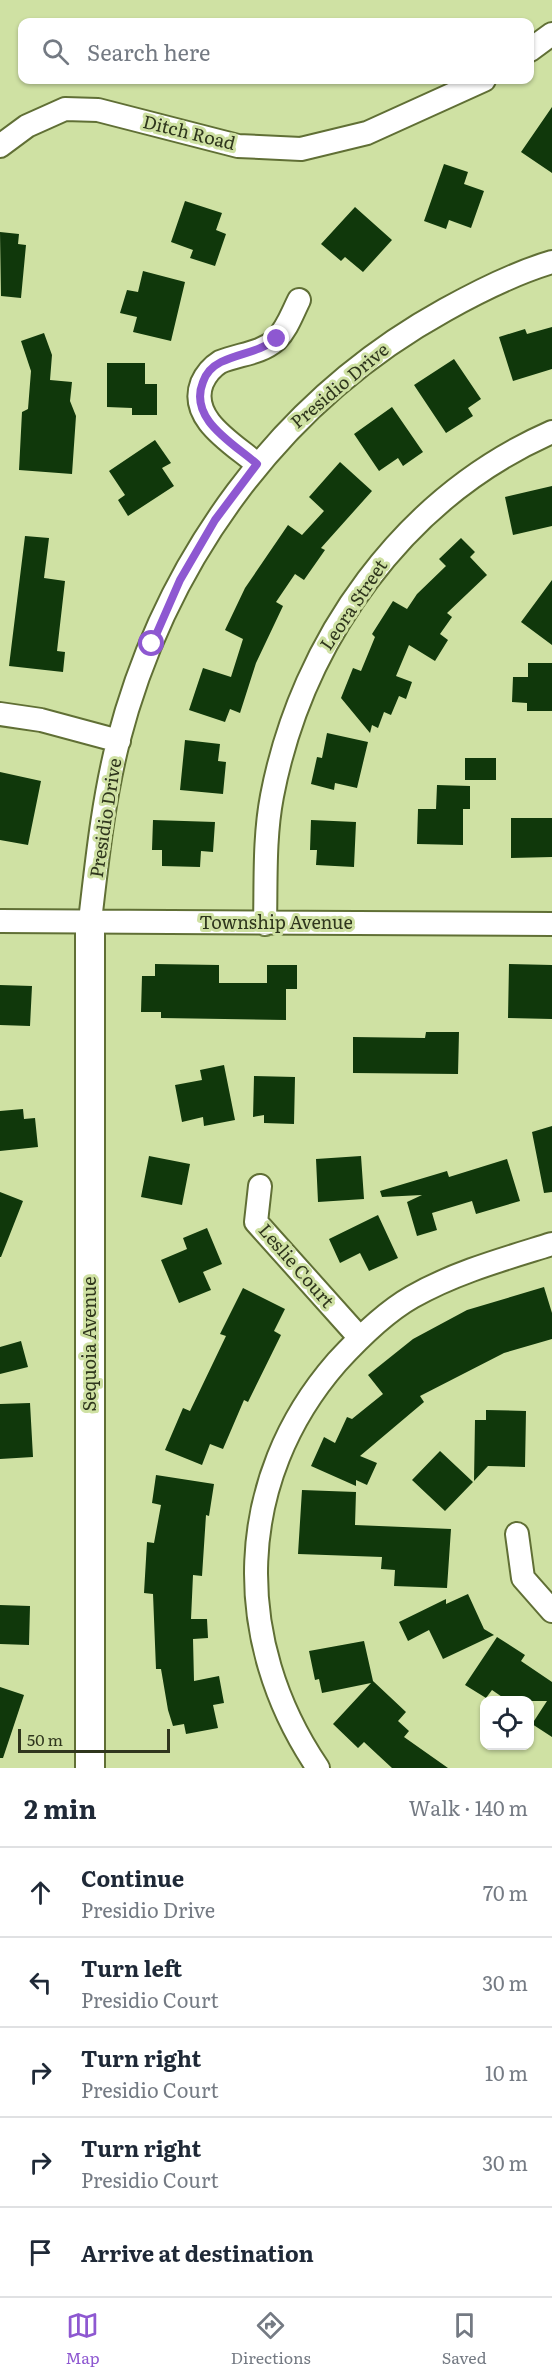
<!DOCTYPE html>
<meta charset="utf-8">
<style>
body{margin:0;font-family:Literata,serif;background:#f6f6f7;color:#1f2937}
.controls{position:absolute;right:18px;bottom:18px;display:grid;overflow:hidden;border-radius:12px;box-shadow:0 2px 4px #0004}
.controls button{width:54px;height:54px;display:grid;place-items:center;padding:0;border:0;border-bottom:2px solid #e0e1e3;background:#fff;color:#1f2937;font:30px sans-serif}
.scale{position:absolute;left:18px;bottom:15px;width:152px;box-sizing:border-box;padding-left:6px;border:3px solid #2f361d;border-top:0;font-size:16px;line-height:21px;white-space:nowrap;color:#2f361d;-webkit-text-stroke:4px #cfe1a3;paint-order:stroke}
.stop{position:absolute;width:18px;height:18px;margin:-14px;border:4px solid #8e58d1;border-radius:50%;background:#fff}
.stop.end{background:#8e58d1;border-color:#fff;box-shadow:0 2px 6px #0008}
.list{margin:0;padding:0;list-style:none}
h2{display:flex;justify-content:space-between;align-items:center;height:78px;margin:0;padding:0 24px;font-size:26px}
h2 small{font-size:20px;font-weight:400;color:#747a83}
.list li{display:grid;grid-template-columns:39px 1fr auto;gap:18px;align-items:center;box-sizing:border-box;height:90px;padding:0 24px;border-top:2px solid #e0e1e3}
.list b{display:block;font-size:22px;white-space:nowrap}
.list p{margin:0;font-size:20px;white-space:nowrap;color:#747a83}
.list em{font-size:20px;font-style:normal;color:#747a83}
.icon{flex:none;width:33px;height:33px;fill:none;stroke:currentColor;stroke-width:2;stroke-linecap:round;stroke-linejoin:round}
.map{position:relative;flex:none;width:552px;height:1768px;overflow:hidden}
.search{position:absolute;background:#fff;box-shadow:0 2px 4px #0004;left:18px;right:18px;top:18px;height:66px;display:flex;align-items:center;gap:15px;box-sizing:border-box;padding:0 21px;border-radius:12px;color:#747a83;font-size:22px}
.sheet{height:528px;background:#fff}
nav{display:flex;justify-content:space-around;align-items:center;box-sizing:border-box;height:84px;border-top:2px solid #e0e1e3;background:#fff;font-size:16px;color:#747a83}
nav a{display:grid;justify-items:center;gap:3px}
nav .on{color:#8e58d1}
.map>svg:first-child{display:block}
.building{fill:#10380b}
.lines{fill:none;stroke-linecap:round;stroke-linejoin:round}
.minor-casing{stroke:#606f35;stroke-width:26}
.tertiary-casing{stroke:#606f35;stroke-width:32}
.minor{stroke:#fff;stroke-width:22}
.tertiary{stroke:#fff;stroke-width:28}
.route{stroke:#8e58d1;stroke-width:8}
.labels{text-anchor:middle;stroke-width:6;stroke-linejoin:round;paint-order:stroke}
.street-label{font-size:18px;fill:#2f361d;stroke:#cfe1a3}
</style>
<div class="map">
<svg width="552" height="1768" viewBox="0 0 552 1768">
<rect width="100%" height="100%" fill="#cfe1a3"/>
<path class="building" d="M552,107V173L521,152Z
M444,164L468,172L464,184L484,191L471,228L449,220L446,229L424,221Z
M185,201L222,213L216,230L226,234L215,266L190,258L193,250L171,242Z
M355,207L392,240L363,272L345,257L341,261L321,244Z
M0,232L19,234L18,244L26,245L21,298L1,296Z
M143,271L185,282L171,341L133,332L137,317L120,313L127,290L138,292Z
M552,327V369L513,381L499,337L525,329L527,334Z
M44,333L52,355L50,380L72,382L70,401L76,416L72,474L19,470L22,412L28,409L31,371L21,341Z
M454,359L481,399L468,408L473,416L446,433L414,385Z
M107,363H145V384H157V415H132V408L107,407Z
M392,407L423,452L403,466L398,458L379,471L354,434Z
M155,440L171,463L162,468L174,486L128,516L118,500L125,495L109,471Z
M340,462L372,491L321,548L325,550L304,580L295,574L276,602L283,606L256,663L240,713L230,709L225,722L189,710L203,668L231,677L243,639L225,630L245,588L288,525L302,535L324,511L309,497Z
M552,486V526L513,535L505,497Z
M25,536L49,538L44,578L65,581L57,651L65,652L63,672L9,666Z
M461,538L475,552L470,557L487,575L447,613L452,617L440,634L448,640L435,661L409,645L396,676L412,682L406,699L399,696L391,715L384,712L378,728L372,725L370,733L341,698L353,668L361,671L375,637L372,634L393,601L407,609L417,594L446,566L439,559Z
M552,580V645L521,622Z
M528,663H552V711H527V703L512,702L513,677H528Z
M327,733L368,742L357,788L335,783L334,790L311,784L317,757L322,758Z
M185,740L220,744L218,761L226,762L223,794L180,790Z
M465,758H496V780H465Z
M0,772L41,781L28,845L0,840Z
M437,785L470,786V809H463V845L417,844L418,809H436Z
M511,818H552V857L511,858Z
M153,820L215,822L213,852L201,851L200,867L162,866V850H152Z
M311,820L356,822L354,867L316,865L317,850H310Z
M155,964L219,965V983H267V965H297V989H286V1020L161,1018V1012H141L142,976H155Z
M509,964L552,965V1019L508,1018Z
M0,985L32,986L30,1026L0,1025Z
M426,1032H459L458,1074L353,1073V1037L425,1038Z
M224,1065L235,1120L204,1126L203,1117L182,1122L175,1085L202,1080L200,1070Z
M254,1076L295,1077L294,1124L264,1123V1115L253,1117Z
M23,1109L24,1119L35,1118L38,1147L0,1151V1111Z
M552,1126V1192L544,1193L532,1132Z
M149,1156L190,1164L182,1205L141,1197Z
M361,1156L364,1199L318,1202L316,1159Z
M507,1159L520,1201L476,1214L472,1201L432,1213L437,1230L417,1236L407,1202L422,1195L382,1197L380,1191L447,1171L449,1177Z
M0,1192L23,1201L1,1257H0Z
M378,1215L398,1258L369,1271L360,1253L340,1263L329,1239Z
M207,1228L222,1264L203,1272L211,1290L179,1303L161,1260L187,1249L183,1238Z
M544,1287L552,1313V1339L504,1353L420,1396L424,1402L360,1456L377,1463L367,1485L356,1480V1486L311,1466L324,1437L335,1443L347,1417L352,1419L383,1394L368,1375L413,1339L467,1310Z
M243,1288L285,1309L274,1331L281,1335L248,1402L244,1400L223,1449L210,1444L202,1465L165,1450L183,1408L190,1411L226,1336L220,1334Z
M21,1341L28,1367L0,1374V1347Z
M30,1403L33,1457L0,1459V1404Z
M486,1410L526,1411L525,1467L488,1466L474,1481L475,1420H486Z
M440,1451L473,1482L445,1511L412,1480Z
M156,1475L214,1484L209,1516L206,1515L202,1576L193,1575L191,1619H207L208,1638L193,1639L194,1681L219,1676L224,1703L213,1705L218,1728L186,1734L184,1724L173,1726L168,1710L161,1669H156L153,1594L144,1593L147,1542L154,1543L161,1505L152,1503Z
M302,1490L356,1492L355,1525L451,1529L447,1588L394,1586L395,1570L381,1569L382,1557L298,1554Z
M468,1594L484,1629L494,1635L443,1659L429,1630L408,1641L399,1622L446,1599V1604Z
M0,1605L30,1606L29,1645L0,1644Z
M497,1637L525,1655L521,1661L552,1682V1737L532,1724L547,1701H508L492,1690L486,1698L465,1685Z
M364,1641L373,1681L406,1712L398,1721L409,1731L404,1737L448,1768H392L364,1742L358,1748L333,1724L371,1683L322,1693L319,1679L315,1680L309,1651Z
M0,1687L24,1695L3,1758H0Z"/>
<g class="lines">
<g class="minor-casing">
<path id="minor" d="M530,50L552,34
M0,146L27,126L65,109L98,110L238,146L301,149L367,133L484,80
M257,464C234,444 188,419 202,383C206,374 212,367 220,362C239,354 260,354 276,340C287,329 292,314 299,300
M0,714L41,720L119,741
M0,921L552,924
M90,921C97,861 103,801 118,742C165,560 280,401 445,310C479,291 515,273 552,262
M265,924C266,881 264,838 272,796C302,640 404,497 552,432
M260,1186L256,1222L359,1337
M517,1534L523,1578L552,1611
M318,1768C231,1640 234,1480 337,1362C359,1338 384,1313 412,1297C456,1272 504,1259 552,1244"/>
</g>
<g class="tertiary-casing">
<path id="tertiary" d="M90,1768V921"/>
</g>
<use href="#minor" class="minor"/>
<use href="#tertiary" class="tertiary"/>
</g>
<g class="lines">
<path class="route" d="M152,644L180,580L215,520L257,464C233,443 188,419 203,382C206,373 213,366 221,362C240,353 259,352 277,339"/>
</g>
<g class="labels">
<g class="street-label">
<text transform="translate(189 133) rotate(14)" y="6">Ditch Road</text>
<text transform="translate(340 386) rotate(-40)" y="6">Presidio Drive</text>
<text transform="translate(354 605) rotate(-56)" y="6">Leora Street</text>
<text transform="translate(106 818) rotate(-81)" y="6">Presidio Drive</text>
<text x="276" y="929">Township Avenue</text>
<text transform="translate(296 1266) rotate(49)" y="6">Leslie Court</text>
<text transform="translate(90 1344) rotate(-90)" y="6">Sequoia Avenue</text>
</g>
</g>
</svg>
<div class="controls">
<button><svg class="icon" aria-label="locate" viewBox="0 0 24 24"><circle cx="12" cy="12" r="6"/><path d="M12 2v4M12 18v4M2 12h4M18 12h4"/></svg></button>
</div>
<div class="scale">50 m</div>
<div class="stop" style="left:152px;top:644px"></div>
<div class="stop end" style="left:277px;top:339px"></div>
<div class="search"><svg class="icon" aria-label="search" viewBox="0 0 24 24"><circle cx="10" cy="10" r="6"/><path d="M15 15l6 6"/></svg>Search here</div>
</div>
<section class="sheet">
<h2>2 min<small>Walk · 140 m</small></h2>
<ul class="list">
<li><svg class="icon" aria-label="ahead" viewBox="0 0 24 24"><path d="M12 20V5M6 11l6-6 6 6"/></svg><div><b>Continue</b><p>Presidio Drive</p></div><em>70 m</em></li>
<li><svg class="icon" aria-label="left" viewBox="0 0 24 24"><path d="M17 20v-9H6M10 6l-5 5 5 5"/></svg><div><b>Turn left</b><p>Presidio Court</p></div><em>30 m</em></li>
<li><svg class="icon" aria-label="right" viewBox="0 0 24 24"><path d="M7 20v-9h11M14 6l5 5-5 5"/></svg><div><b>Turn right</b><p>Presidio Court</p></div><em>10 m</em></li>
<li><svg class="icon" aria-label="right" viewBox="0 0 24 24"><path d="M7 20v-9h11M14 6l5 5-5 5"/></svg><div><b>Turn right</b><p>Presidio Court</p></div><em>30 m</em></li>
<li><svg class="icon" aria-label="arrive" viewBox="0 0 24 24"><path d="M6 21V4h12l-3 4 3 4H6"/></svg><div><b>Arrive at destination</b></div></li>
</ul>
</section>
<nav>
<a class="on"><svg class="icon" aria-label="map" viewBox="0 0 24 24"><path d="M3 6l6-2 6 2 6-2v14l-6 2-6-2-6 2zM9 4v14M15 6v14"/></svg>Map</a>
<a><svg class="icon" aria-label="directions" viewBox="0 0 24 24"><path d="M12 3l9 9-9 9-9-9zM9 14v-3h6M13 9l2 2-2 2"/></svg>Directions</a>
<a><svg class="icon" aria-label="saved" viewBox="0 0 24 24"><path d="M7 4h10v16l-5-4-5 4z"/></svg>Saved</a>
</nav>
